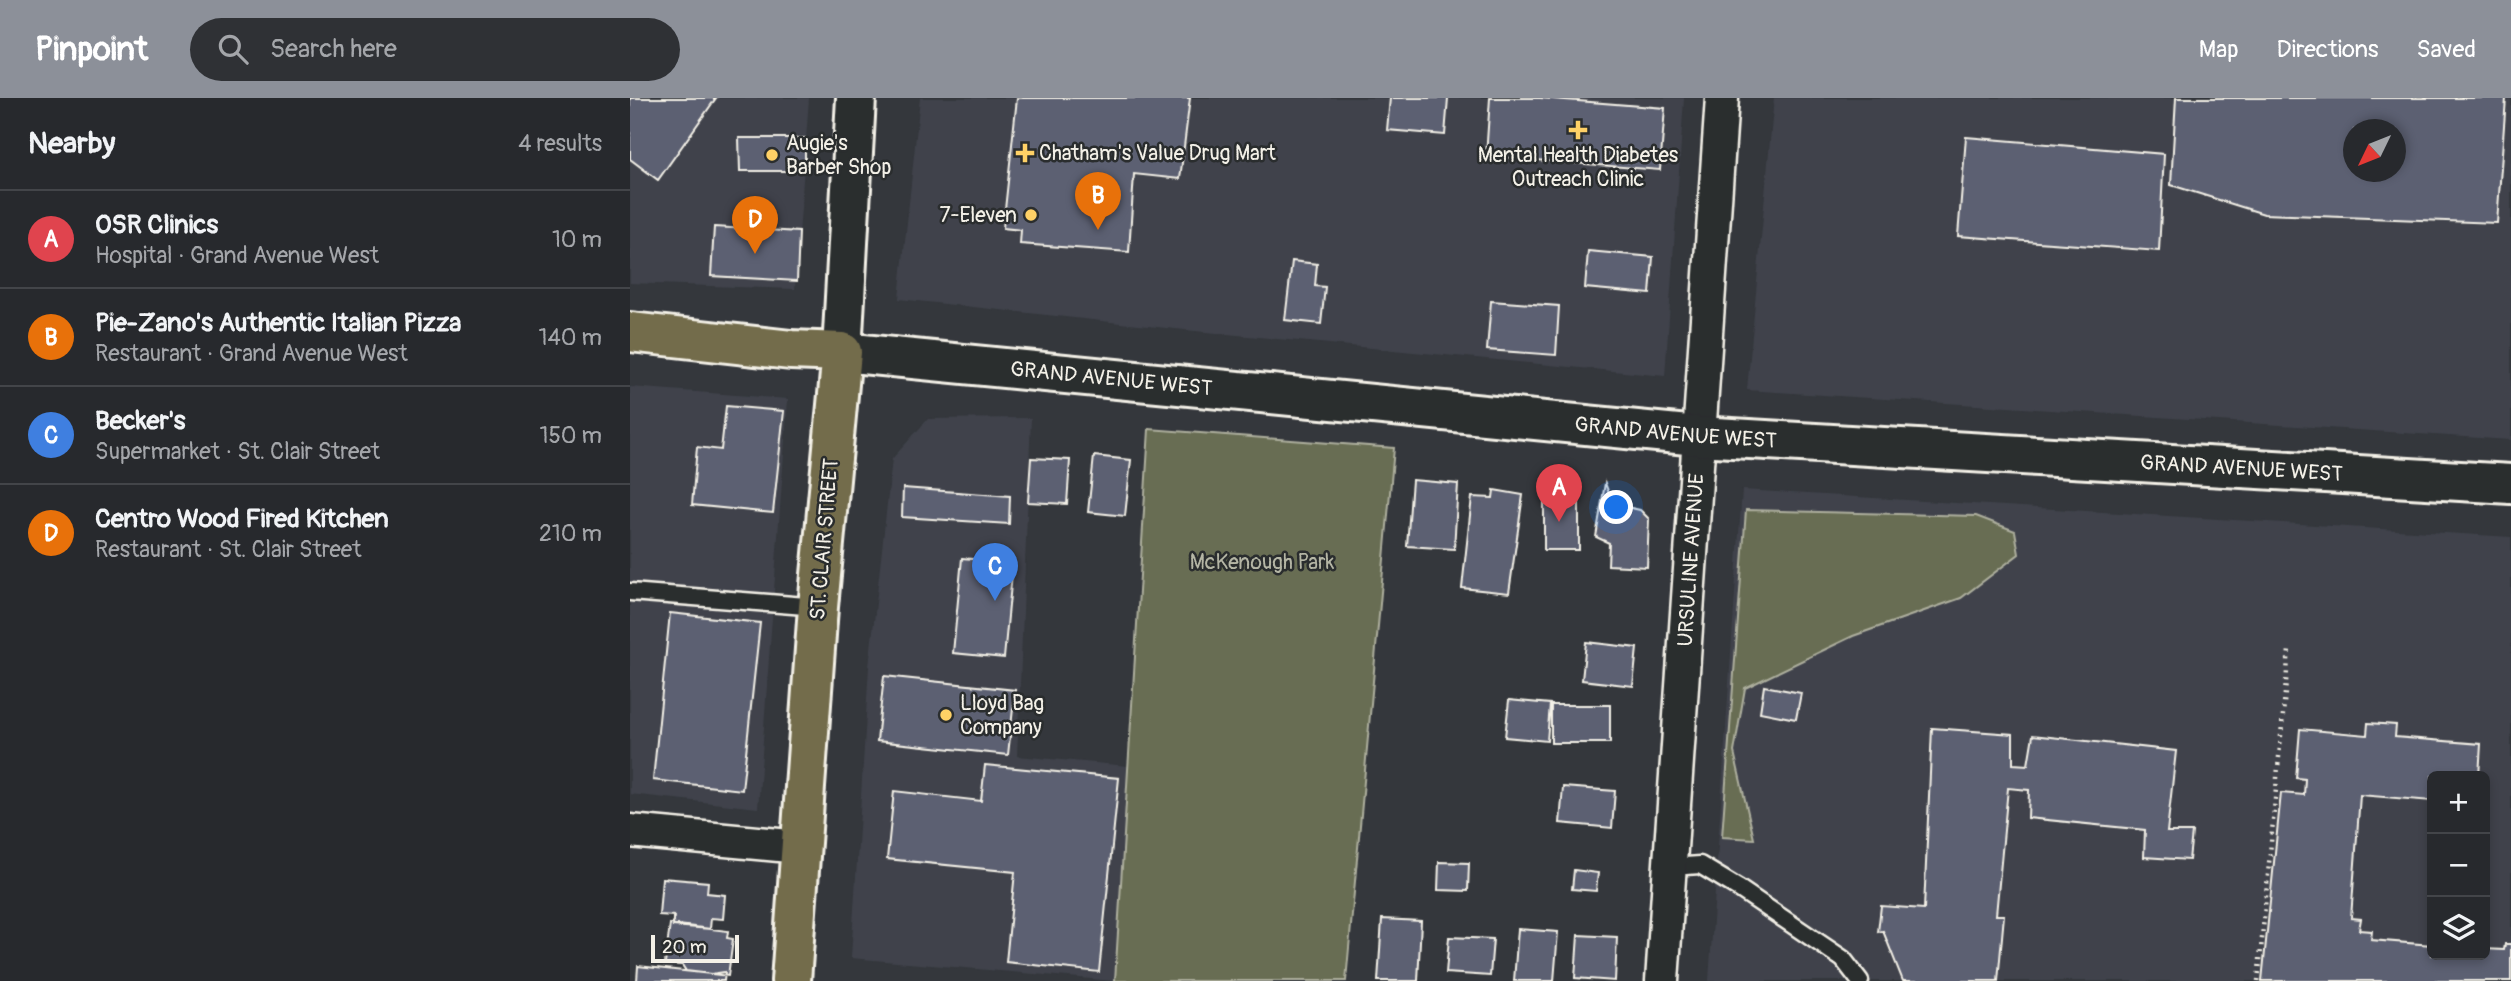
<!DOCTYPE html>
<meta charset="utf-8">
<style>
body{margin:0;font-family:Pangolin,sans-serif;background:#2f3135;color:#f1f3f6}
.controls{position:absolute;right:21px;bottom:21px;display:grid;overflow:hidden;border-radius:10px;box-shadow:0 4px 10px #0003}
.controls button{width:63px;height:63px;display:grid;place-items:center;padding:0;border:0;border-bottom:2px solid #434549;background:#27292d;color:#f1f3f6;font:35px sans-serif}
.compass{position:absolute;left:1713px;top:21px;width:63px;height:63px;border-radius:50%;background:#27292d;box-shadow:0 4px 10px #0003;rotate:227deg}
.scale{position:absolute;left:21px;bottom:18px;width:88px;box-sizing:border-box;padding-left:7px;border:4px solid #f4f1e8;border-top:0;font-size:19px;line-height:24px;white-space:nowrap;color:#f4f1e8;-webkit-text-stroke:5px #2a2d2e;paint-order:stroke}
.you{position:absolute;left:987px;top:410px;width:24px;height:24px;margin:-18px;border:5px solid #fff;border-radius:50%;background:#1a73e8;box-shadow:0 0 0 10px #1a73e833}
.badge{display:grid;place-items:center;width:46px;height:46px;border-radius:50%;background:#8c9099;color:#fff;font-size:23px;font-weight:700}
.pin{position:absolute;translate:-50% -58px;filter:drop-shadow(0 2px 4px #0008)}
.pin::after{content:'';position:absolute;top:37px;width:24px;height:21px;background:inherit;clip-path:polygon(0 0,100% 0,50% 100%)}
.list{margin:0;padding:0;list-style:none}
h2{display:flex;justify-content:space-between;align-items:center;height:91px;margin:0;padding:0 28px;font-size:30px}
h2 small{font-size:23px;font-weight:400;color:#a4a6aa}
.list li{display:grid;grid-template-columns:46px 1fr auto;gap:21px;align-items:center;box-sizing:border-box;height:98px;padding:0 28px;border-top:2px solid #434549}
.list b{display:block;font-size:26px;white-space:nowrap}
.list p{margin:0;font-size:23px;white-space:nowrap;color:#a4a6aa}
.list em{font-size:23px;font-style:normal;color:#a4a6aa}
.icon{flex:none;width:38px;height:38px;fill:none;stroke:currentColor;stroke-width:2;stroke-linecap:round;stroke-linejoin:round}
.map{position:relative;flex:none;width:1881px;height:883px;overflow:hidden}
header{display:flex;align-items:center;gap:42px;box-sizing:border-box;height:98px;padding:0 35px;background:#8c9099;color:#fff}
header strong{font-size:33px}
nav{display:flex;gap:38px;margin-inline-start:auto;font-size:24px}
.search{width:490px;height:63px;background:#2f3135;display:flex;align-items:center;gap:18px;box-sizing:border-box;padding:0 24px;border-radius:38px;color:#a4a6aa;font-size:26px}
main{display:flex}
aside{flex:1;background:#27292d}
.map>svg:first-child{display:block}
.built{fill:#40434c;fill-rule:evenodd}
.green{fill:#676d53;stroke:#aeaf9e;stroke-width:2}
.building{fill:#5c6072;stroke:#f4f1e8;stroke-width:2;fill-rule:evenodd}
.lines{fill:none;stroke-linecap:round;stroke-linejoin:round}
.lane-casing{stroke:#f4f1e8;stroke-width:21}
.street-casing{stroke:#f4f1e8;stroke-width:37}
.secondary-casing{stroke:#f4f1e8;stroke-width:44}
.primary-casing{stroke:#f4f1e8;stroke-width:44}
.path{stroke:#f4f1e8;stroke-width:4.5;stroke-dasharray:2 5;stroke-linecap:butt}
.lane{stroke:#2a2d2e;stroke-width:16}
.street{stroke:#2a2d2e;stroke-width:32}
.secondary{stroke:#2a2d2e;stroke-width:38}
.primary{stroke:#736c4b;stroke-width:38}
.poi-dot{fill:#ffd166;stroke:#2a2d2e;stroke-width:2.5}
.labels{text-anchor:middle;stroke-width:5;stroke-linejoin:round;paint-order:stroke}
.poi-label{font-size:21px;fill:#f4f1e8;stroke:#2a2d2e;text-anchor:start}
.street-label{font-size:21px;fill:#f4f1e8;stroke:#2a2d2e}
.park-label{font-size:21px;fill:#b5b6a5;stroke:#2a2d2e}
</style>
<header>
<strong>Pinpoint</strong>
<div class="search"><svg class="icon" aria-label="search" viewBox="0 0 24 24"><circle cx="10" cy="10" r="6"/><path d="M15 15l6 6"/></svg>Search here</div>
<nav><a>Map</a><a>Directions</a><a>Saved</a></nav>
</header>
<main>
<aside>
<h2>Nearby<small>4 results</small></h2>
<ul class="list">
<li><span class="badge" style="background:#e0444e">A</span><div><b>OSR Clinics</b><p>Hospital · Grand Avenue West</p></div><em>10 m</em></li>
<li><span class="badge" style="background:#e8710a">B</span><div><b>Pie-Zano's Authentic Italian Pizza</b><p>Restaurant · Grand Avenue West</p></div><em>140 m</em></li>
<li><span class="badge" style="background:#3f7fe0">C</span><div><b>Becker's</b><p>Supermarket · St. Clair Street</p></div><em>150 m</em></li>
<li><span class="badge" style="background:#e8710a">D</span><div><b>Centro Wood Fired Kitchen</b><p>Restaurant · St. Clair Street</p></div><em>210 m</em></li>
</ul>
</aside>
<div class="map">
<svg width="1881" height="883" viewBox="0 0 1881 883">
<rect width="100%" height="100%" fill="#34373c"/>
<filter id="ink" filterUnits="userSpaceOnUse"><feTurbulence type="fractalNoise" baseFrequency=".0143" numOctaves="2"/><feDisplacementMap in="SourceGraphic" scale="14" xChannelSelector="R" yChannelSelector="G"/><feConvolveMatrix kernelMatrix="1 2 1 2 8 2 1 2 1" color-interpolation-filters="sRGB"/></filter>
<g filter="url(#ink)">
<path class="built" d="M0,0H179L165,191L0,185Z
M290,0H1054L1035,278L555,232L269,201Z
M1144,0H1881V342L1117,292ZM1724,32H1766V74H1724Z
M0,289L158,301L128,710L0,696Z
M401,320L387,658L498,668L485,883L221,860L239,569L262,361L298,321Z
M1112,392L1881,439V883H1079ZM1802,678H1855V857H1802Z"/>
<path class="green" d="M519,331L764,350L716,883H485Z
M1116,412L1346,418L1385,433L1389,456L1331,500L1223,538L1115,590L1104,654L1124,741L1092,739Z"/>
<path class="building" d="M0,0H86L28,82L0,61Z
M387,0H560L550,81L504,76L499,154L390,146L391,132L373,130Z
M760,0H818L815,37L757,32Z
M860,0H910L1035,10L1030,72L856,58Z
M1546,0H1876L1867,125L1634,116L1541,87ZM1724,32H1766V74H1724Z
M1336,39L1534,56L1529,153L1328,138Z
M109,40H175V73H110Z
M84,129L169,134L167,183L81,178Z
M958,153L1023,159L1020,196L955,190Z
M662,163L687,166L685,188L695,189L691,226L655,222Z
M861,203L929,208L926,257L857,252Z
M96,308L154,313L143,415L62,407L67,349L91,352Z
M464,358L501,362L495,418L458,414Z
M401,360L440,362L437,406L398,404Z
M782,382L828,386L824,451L777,448Z
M975,385L983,406L1010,412L1019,421L1017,469L978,467L979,445L966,439Z
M273,390L380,398L379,426L272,419Z
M864,392L893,397L879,495L832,490L842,399L863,400Z
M914,394H949V452H914Z
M332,460L383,465L374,560L323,555Z
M40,515L130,525L112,692L23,682Z
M956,544L1007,550L1003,588L952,582Z
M254,578L385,592L378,657L247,643Z
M1134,588L1171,595L1166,621L1130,614Z
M879,602L920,606L917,643L875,639Z
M921,607H980V645H921Z
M1738,625L1766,627L1765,639L1851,646L1849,678H1802V703L1730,697L1721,820L1731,821L1729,832L1742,833L1741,842L1802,847V857H1855V851L1874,852L1875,846H1881V883H1632L1651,695L1674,697L1675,681L1666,680L1670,631L1737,637Z
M1302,630L1383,636V666L1398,667L1403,637L1546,653L1537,734H1562L1559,762L1514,759L1515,732L1398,720L1399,692L1378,690L1366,817H1374L1368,883H1273L1253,833L1248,834L1251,808L1294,811Z
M355,667L489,680L469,874L376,864L385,774L257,761L264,693L351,703Z
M933,689L985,693L982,730L930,725Z
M809,764L839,765L838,793L808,792Z
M944,772L968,775L966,793L942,791Z
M32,780L78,784L77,795L95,797L93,821L81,820L80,831L43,828L44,818L29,817Z
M752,821L791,823L788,883H748Z
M40,826L98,833L97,840L103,841L98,878L56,873L52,867L35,866Z
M888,831L928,834L924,883H884Z
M948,837L987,839L985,883L945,880Z
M819,839L863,841L860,878L816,875Z
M8,868L81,876L95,874L94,883H7Z"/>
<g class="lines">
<g class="lane-casing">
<path id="lane" d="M0,494L188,509
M1041,769L1070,767L1108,790L1213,861L1230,883"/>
</g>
<g class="street-casing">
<g id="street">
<path d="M0,733L170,749"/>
<path id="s1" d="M1032,883L1092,0"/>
</g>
</g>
<g class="secondary-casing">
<g id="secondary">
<path id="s2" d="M226,0L212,254L1068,338L1881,386"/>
</g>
</g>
<g class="primary-casing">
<path id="primary" d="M0,234L161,252L212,254L188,509L161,883"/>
</g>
<path class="path" d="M1628,883L1659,552"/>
<use href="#lane" class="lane"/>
<use href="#street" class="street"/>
<use href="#secondary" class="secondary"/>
<use href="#primary" class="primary"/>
</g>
</g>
<g class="poi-dot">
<path d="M944.5 21.5h7v7h7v7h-7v7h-7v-7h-7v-7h7z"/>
<path d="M391.5 44.5h7v7h7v7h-7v7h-7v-7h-7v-7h7z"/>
<circle cx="142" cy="57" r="7"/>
<circle cx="401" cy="117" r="7"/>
<circle cx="316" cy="617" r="7"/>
</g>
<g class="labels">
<g class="poi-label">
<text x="156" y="52">Augie's<tspan x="156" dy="24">Barber Shop</tspan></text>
<text x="409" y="62">Chatham's Value Drug Mart</text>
<text x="948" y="64" text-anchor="middle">Mental Health Diabetes<tspan x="948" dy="24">Outreach Clinic</tspan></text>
<text x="387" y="124" text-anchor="end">7-Eleven</text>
<text x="330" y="612">Lloyd Bag<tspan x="330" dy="24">Company</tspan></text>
</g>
<g class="street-label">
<text dy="7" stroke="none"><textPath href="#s2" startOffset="525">GRAND AVENUE WEST</textPath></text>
<text dy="7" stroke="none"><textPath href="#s2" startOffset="1092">GRAND AVENUE WEST</textPath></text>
<text dy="7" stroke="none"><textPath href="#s2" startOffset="1659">GRAND AVENUE WEST</textPath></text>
<text transform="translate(194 441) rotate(-85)" y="7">ST. CLAIR STREET</text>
<text dy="7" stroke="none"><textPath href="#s1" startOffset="422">URSULINE AVENUE</textPath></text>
</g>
<g class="park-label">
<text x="632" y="471">McKenough Park</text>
</g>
</g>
</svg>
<div class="controls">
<button>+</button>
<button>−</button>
<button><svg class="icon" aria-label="layers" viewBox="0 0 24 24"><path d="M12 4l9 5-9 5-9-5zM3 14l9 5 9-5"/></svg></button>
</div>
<svg class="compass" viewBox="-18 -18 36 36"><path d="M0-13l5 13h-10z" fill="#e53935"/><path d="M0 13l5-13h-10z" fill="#a4a6aa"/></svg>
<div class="scale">20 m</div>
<div class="you"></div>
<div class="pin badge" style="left:929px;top:424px;background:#e0444e">A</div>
<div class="pin badge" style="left:468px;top:132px;background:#e8710a">B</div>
<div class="pin badge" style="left:365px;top:503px;background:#3f7fe0">C</div>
<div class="pin badge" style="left:125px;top:156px;background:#e8710a">D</div>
</div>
</main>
